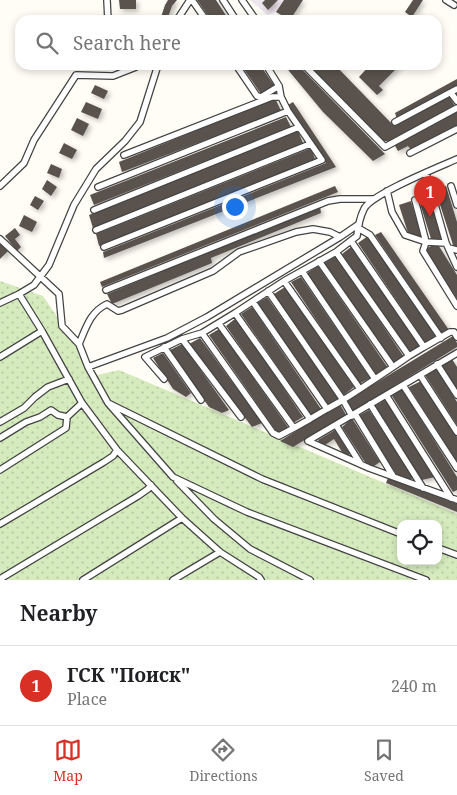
<!DOCTYPE html>
<meta charset="utf-8">
<style>
body{margin:0;font-family:"Noto Serif",serif;background:#f6f6f6;color:#202124}
.controls{position:absolute;right:15px;bottom:15px;display:grid;overflow:hidden;border-radius:10px;box-shadow:0 2px 8px #0003}
.controls button{width:45px;height:45px;display:grid;place-items:center;padding:0;border:0;border-bottom:1px solid #e0e0e0;background:#fff;color:#202124;font:25px sans-serif}
.you{position:absolute;left:234px;top:206px;width:18px;height:18px;margin:-12px;border:4px solid #fff;border-radius:50%;background:#1a73e8;box-shadow:0 0 0 8px #1a73e833}
.badge{display:grid;place-items:center;width:32px;height:32px;border-radius:50%;background:#d93025;color:#fff;font-size:16px;font-weight:700}
.pin{position:absolute;translate:-50% -41px;filter:drop-shadow(0 1px 2px #0008)}
.pin::after{content:'';position:absolute;top:26px;width:18px;height:15px;background:inherit;clip-path:polygon(0 0,100% 0,50% 100%)}
.list{margin:0;padding:0;list-style:none}
h2{display:flex;justify-content:space-between;align-items:center;height:65px;margin:0;padding:0 20px;font-size:21px}
h2 small{font-size:16px;font-weight:400;color:#757577}
.list li{display:grid;grid-template-columns:32px 1fr auto;gap:15px;align-items:center;box-sizing:border-box;height:80px;padding:0 20px;border-top:1px solid #e0e0e0}
.list b{display:block;font-size:19px;white-space:nowrap}
.list p{margin:0;font-size:16px;white-space:nowrap;color:#757577}
.list em{font-size:16px;font-style:normal;color:#757577}
.icon{flex:none;width:28px;height:28px;fill:none;stroke:currentColor;stroke-width:2;stroke-linecap:round;stroke-linejoin:round}
.map{position:relative;flex:none;width:457px;height:580px;overflow:hidden}
.search{position:absolute;background:#fff;box-shadow:0 2px 8px #0003;left:15px;right:15px;top:15px;height:55px;display:flex;align-items:center;gap:12px;box-sizing:border-box;padding:0 18px;border-radius:15px;color:#757577;font-size:19px}
.sheet{height:145px;background:#fff}
nav{display:flex;justify-content:space-around;align-items:center;box-sizing:border-box;height:70px;border-top:1px solid #e0e0e0;background:#fff;font-size:14px;color:#757577}
nav a{display:grid;justify-items:center;gap:2px}
nav .on{color:#d93025}
.map>svg:first-child{display:block}
.industrial{fill:#eee6ef}
.garden{fill:url(#garden-dots);fill-rule:evenodd}
.building{fill:#5a524d;filter:url(#shadow)}
.lines{fill:none;stroke-linecap:round;stroke-linejoin:round}
.minor-casing{stroke:#444;stroke-width:8}
.minor{stroke:#fff;stroke-width:5.5}
</style>
<div class="map">
<svg width="457" height="580" viewBox="0 0 457 580">
<defs>
<pattern id="garden-dots" width="8" height="8" patternUnits="userSpaceOnUse" patternTransform="scale(1.25)"><rect width="8" height="8" fill="#d5ebbd"/><path d="M2 2h.1M6 6h.1" fill="none" stroke="#b6c8a1" stroke-width="1.8" stroke-linecap="round"/></pattern>
<filter id="shadow"><feDropShadow dx="2.5" dy="2.5" stdDeviation="2.5" flood-color="#0004"/></filter>
</defs>
<rect width="100%" height="100%" fill="#fffdf5"/>
<path class="industrial" d="M250,0H284L276,12L267,15Z"/>
<path class="garden" d="M0,281L43,296L97,375L119,370L457,514V580H0ZM401,524H438V561H401Z"/>
<path class="building" d="M119,0H136V9H120Z
M168,0H177L172,6L167,20H160L165,5Z
M197,0H216L229,20H211Z
M265,0H278L268,10L262,3Z
M284,0H303L290,20L276,12Z
M413,0H423L412,17L405,12Z
M119,16H130V20H119Z
M241,65H260L274,85L261,94Z
M286,65H298L385,154L373,161L323,112L289,71Z
M308,65H335L394,126L449,96L455,106L391,141H382Z
M370,65H400L379,86L383,90L377,95L359,77Z
M457,79V87L397,119L395,113Z
M95,85L108,91L104,99L91,93Z
M275,98L281,111L122,172L119,162Z
M86,102L102,109L98,119L81,112Z
M293,102L336,167L104,258L103,252L326,163L288,105Z
M457,110V126L411,150L408,146L398,151L394,144Z
M286,117L291,127L94,205L90,195Z
M77,118L89,124L83,136L71,130Z
M298,131L303,143L93,228L89,215Z
M64,143L77,150L72,159L59,153Z
M311,148L315,159L99,246L96,234Z
M51,164L62,169L59,178L47,173Z
M47,180L57,187L51,196L42,189Z
M335,186L338,192L102,287L100,282Z
M446,186L457,222V247L454,248L435,189Z
M429,192L442,238L432,242L418,197Z
M35,196L44,201L38,210L30,205Z
M411,201L422,238L408,233L399,205Z
M320,206L321,213L211,258L212,263L112,304L107,294Z
M24,215L37,222L32,232L19,226Z
M15,228L20,235L15,239L21,247L17,251L5,236Z
M381,232L449,330L442,334L375,235Z
M368,236L436,337L426,344L358,243Z
M2,243L9,250L0,259V244Z
M437,243L457,275V299L425,249Z
M351,247L420,347L409,354L342,254Z
M336,256L404,357L393,364L324,263Z
M318,266L388,368L376,374L307,273Z
M301,277L370,378L359,384L291,282Z
M285,287L354,387L344,395L274,294Z
M267,297L339,399L328,405L257,303Z
M252,307L321,409L311,415L241,314Z
M236,318L303,417L293,423L226,326Z
M219,329L288,427L278,434L209,335Z
M453,336L457,343V347L352,412L346,401Z
M200,338L262,423L252,427L189,344Z
M182,344L229,410L222,413L209,407L170,350Z
M163,353L191,393L186,397L173,389L153,358Z
M452,359L457,367V390L441,366Z
M436,369L457,402V425L425,375Z
M421,381L457,437V462L409,387Z
M402,389L457,477V490L453,492L392,396Z
M385,400L435,477L422,480L375,406Z
M340,404L346,415L293,447L280,441Z
M369,410L413,477L410,481L396,474L358,416Z
M352,418L380,462L374,466L366,464L342,427Z
M335,430L350,454L345,457L334,439L322,447L318,440Z
M388,478L457,504V512L386,483Z"/>
<g class="lines">
<g class="minor-casing">
<path id="minor" d="M107,0L108,20
M192,0L206,20
M223,0L236,20
M242,0L256,20
M446,0L454,5
M177,20L190,0
M236,65L257,96L261,97L279,86
M304,65L385,147L457,108
M451,93L457,101
M395,122L457,89
M410,153L457,129
M124,155L272,97H281
M426,173L446,243
M0,186L24,163L34,140L76,75L113,76L136,67L137,65
M451,186L457,205
M98,187L288,111
M387,191L392,212L405,235L426,242L446,243L457,267
M415,200L426,242L423,251L457,306
M94,210L299,127
M358,228L370,235L441,338
M96,230L310,144
M0,239L59,294L62,326L79,344
M351,241L424,347L409,356
M104,247L322,160L288,111L281,97L279,86L266,65
M449,248L457,250
M336,252L409,356L393,367
M319,261L393,367L375,379
M302,271L375,379L360,389
M284,281L360,389L343,400L352,416
M106,290L328,201L340,199H373
M268,291L343,400L327,409
M19,294L34,285L49,265L74,205L96,169L125,141L140,122L158,65
M253,302L327,409L310,419
M0,303L19,294L42,331L82,403L117,450L182,518L220,552L259,577L261,580
M235,313L310,419L294,428
M202,333L273,433L279,436L294,428L219,324
M182,339L241,417
M164,347L201,400
M424,347L450,332H454L457,337
M457,353L308,441L369,468L457,500
M0,357L42,331
M437,364L457,395
M88,367L167,338L207,317L340,237
M420,375L457,432
M164,379L145,357L182,339L202,333L235,313L284,281L336,252L357,236C358,227 360,217 364,209C371,194 439,167 457,159
M403,385L457,468
M386,395L451,498
M108,403L88,367L79,344C86,328 90,312 107,304L118,311L122,310L213,271L239,252L296,232L313,229L330,232L340,237L359,224
M370,404L423,488
M355,414L393,476
M0,422L24,408L35,397L48,387L69,379
M336,425L360,463
M0,438L26,422L40,417L51,410L58,415L67,417L82,403
M0,470L66,428L67,417
M177,481L214,519L250,549L310,580
M0,524L104,462L113,456L117,450
M401,534L262,479L108,403L173,477L247,512L426,580
M438,548L457,555
M0,579L138,496L148,489L151,485
M83,580L182,518
M173,580L220,552"/>
</g>
<use href="#minor" class="minor"/>
</g>
</svg>
<div class="controls">
<button><svg class="icon" aria-label="locate" viewBox="0 0 24 24"><circle cx="12" cy="12" r="6"/><path d="M12 2v4M12 18v4M2 12h4M18 12h4"/></svg></button>
</div>
<div class="you"></div>
<div class="pin badge" style="left:430px;top:217px">1</div>
<div class="search"><svg class="icon" aria-label="search" viewBox="0 0 24 24"><circle cx="10" cy="10" r="6"/><path d="M15 15l6 6"/></svg>Search here</div>
</div>
<section class="sheet">
<h2>Nearby<small></small></h2>
<ul class="list">
<li><span class="badge">1</span><div><b>ГСК &quot;Поиск&quot;</b><p>Place</p></div><em>240 m</em></li>
</ul>
</section>
<nav>
<a class="on"><svg class="icon" aria-label="map" viewBox="0 0 24 24"><path d="M3 6l6-2 6 2 6-2v14l-6 2-6-2-6 2zM9 4v14M15 6v14"/></svg>Map</a>
<a><svg class="icon" aria-label="directions" viewBox="0 0 24 24"><path d="M12 3l9 9-9 9-9-9zM9 14v-3h6M13 9l2 2-2 2"/></svg>Directions</a>
<a><svg class="icon" aria-label="saved" viewBox="0 0 24 24"><path d="M7 4h10v16l-5-4-5 4z"/></svg>Saved</a>
</nav>
